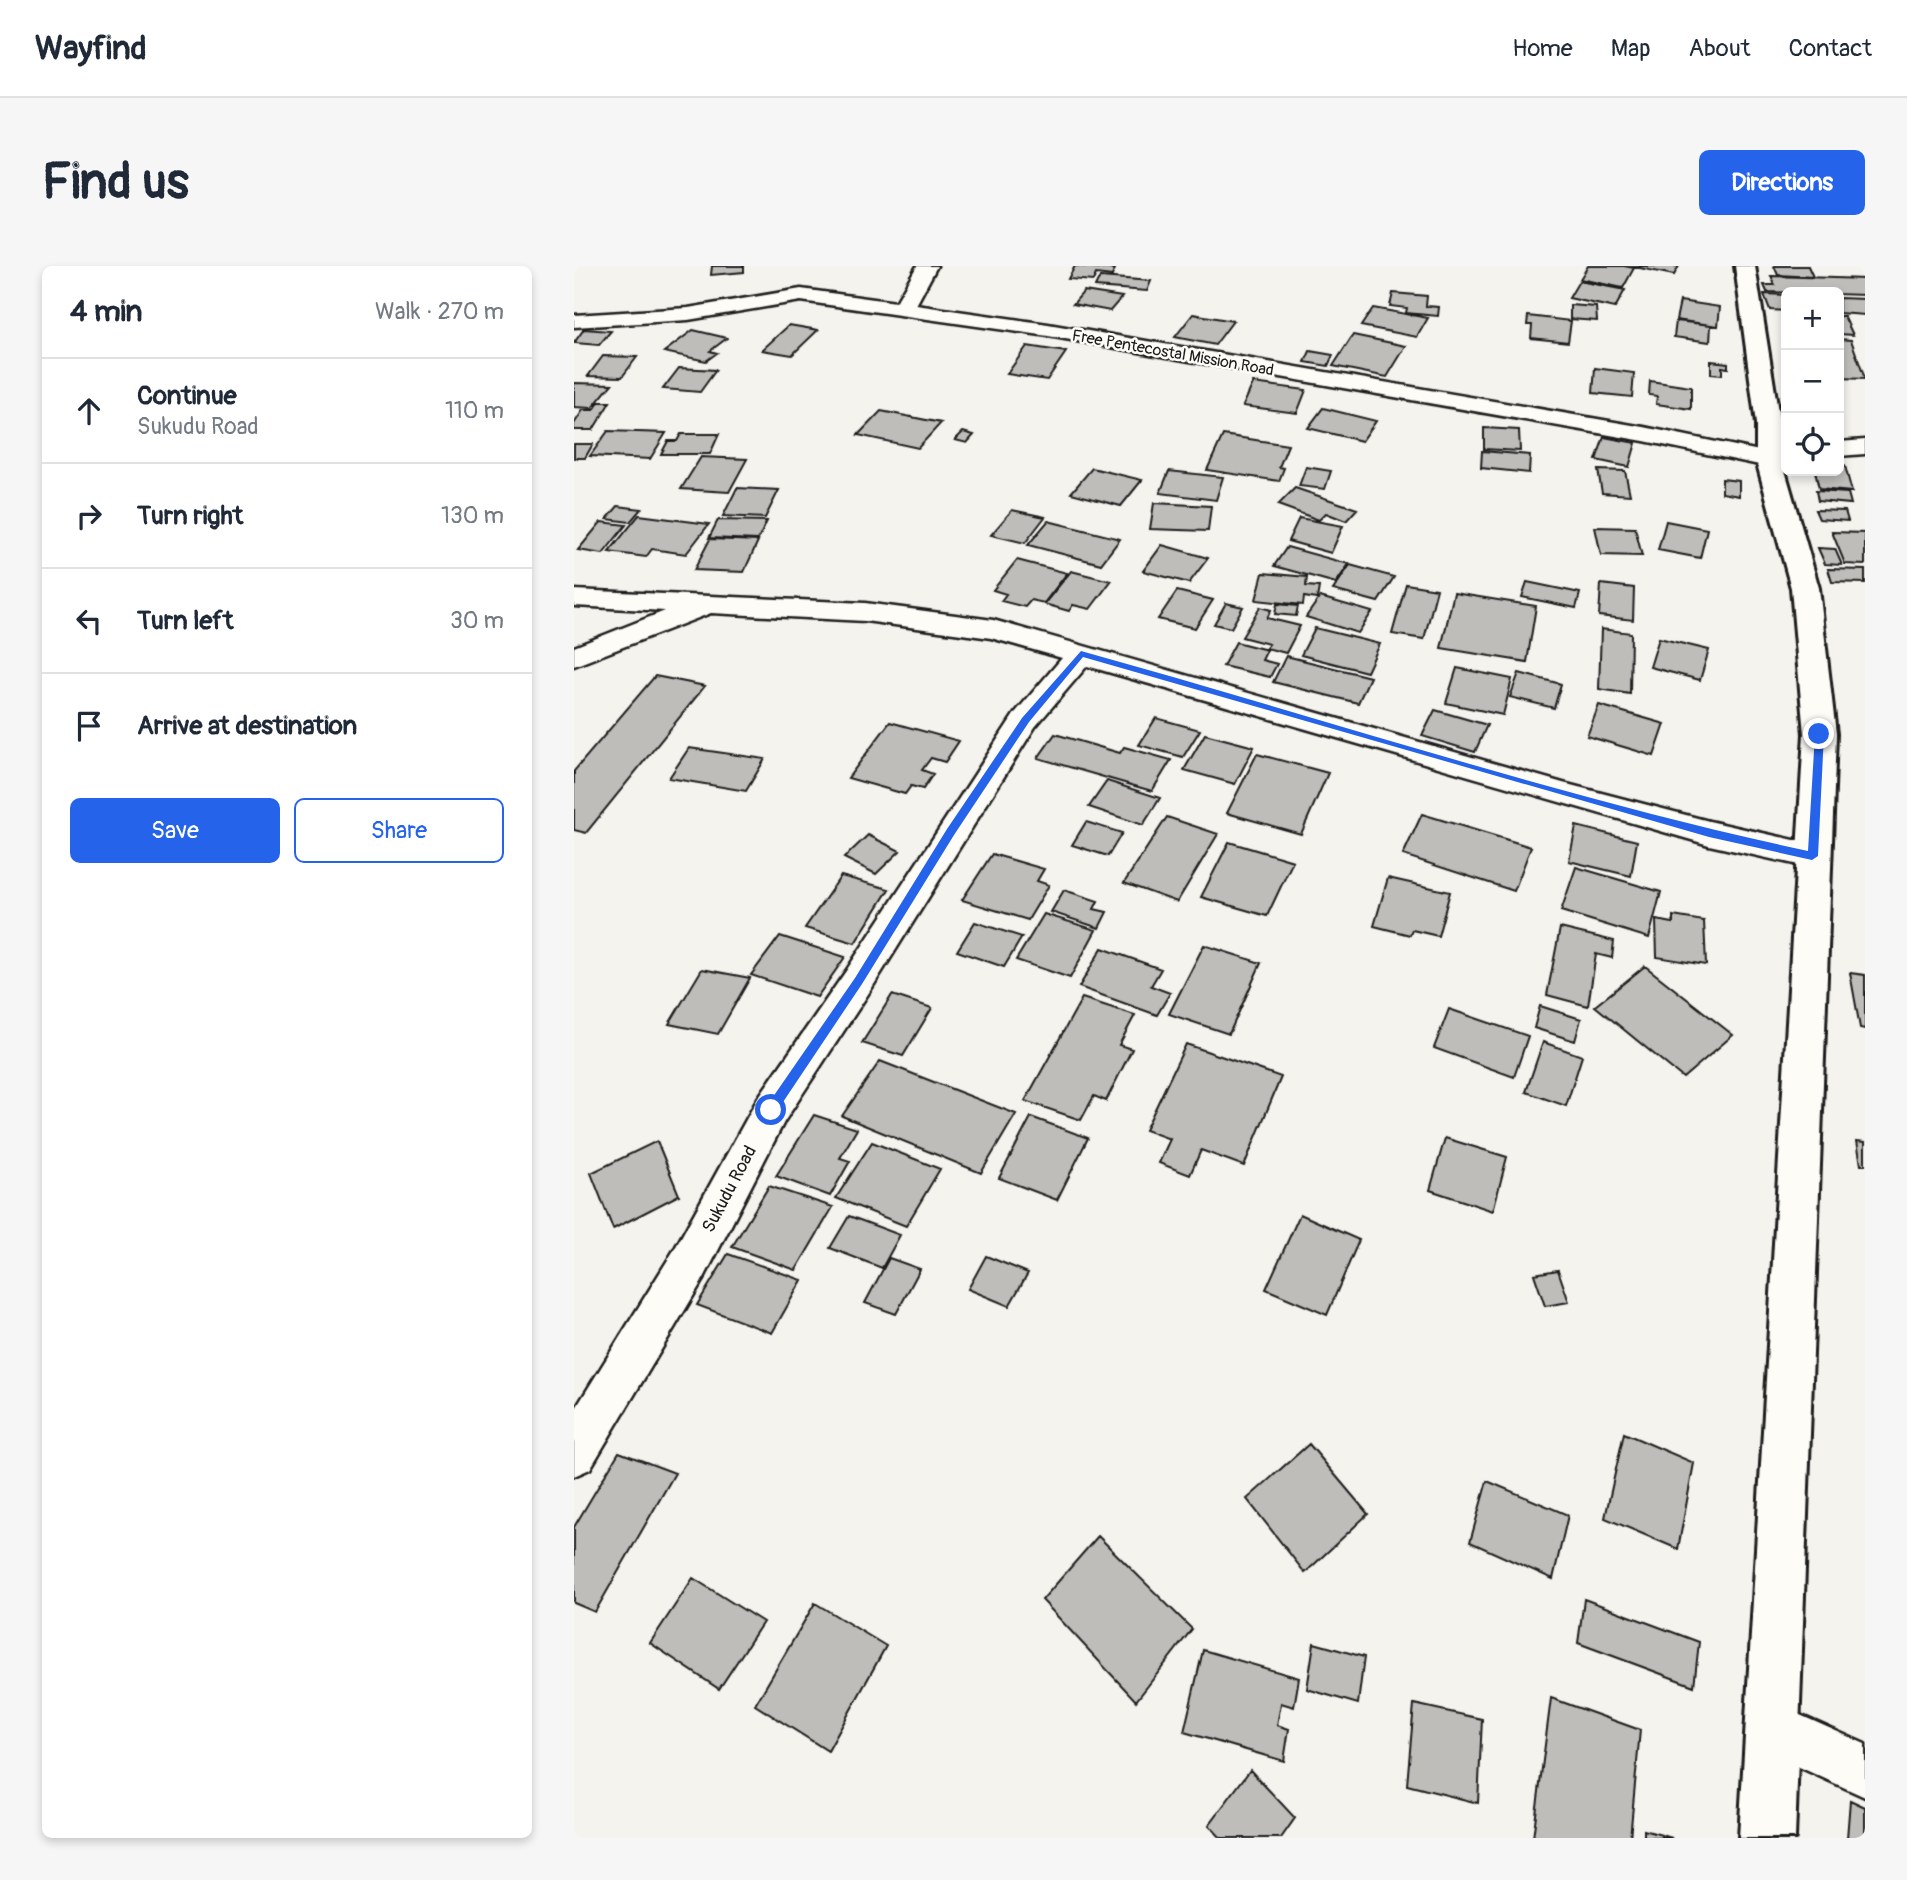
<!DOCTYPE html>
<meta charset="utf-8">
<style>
body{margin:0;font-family:Pangolin,sans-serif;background:#f6f6f7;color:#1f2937}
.controls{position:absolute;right:21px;top:21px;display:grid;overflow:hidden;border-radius:10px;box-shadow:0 4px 10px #0003}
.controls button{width:63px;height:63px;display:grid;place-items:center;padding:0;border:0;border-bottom:2px solid #e0e1e3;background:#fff;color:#1f2937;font:35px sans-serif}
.stop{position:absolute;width:21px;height:21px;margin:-16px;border:5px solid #2563eb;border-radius:50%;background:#fff}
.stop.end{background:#2563eb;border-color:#fff;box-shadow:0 2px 7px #0008}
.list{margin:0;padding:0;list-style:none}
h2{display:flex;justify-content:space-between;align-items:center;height:91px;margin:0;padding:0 28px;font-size:30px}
h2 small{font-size:23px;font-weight:400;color:#747a83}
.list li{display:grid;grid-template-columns:46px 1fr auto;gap:21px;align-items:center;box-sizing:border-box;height:105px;padding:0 28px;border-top:2px solid #e0e1e3}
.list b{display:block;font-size:26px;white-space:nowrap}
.list p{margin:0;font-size:23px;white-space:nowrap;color:#747a83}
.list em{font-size:23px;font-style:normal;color:#747a83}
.actions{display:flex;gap:14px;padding:21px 28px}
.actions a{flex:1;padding:16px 0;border:2px solid #2563eb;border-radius:10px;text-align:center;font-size:24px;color:#2563eb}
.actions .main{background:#2563eb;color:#fff}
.icon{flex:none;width:38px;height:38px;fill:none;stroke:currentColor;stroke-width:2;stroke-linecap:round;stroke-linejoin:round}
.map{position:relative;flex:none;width:1291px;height:1572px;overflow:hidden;border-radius:10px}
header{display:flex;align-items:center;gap:42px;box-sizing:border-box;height:98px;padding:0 35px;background:#fff;border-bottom:2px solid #e0e1e3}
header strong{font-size:33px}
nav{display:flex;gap:38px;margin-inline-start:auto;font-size:24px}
.intro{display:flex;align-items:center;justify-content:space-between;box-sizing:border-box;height:168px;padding:0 42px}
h1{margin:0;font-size:49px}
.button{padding:18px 32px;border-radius:10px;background:#2563eb;color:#fff;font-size:24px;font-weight:700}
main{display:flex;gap:42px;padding:0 42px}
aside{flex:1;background:#fff;border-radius:10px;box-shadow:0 4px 10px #0003}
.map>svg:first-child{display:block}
.building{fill:#bebdba;stroke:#1c1c1c;stroke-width:2}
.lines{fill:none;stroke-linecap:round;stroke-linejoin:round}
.street-casing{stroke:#1c1c1c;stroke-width:5}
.secondary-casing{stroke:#1c1c1c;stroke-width:6}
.street{fill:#fdfcf7;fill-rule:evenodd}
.secondary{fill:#fdfcf7;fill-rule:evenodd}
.route{fill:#2563eb}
.labels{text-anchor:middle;stroke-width:5;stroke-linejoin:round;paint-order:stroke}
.far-street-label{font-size:16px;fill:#1c1c1c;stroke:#fdfcf7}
.street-label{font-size:18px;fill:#1c1c1c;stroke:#fdfcf7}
</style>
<header>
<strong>Wayfind</strong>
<nav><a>Home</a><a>Map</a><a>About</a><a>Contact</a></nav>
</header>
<div class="intro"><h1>Find us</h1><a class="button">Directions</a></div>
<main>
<aside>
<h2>4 min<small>Walk · 270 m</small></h2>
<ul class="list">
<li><svg class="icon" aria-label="ahead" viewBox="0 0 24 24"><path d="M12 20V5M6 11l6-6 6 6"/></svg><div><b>Continue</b><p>Sukudu Road</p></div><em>110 m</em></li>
<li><svg class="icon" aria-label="right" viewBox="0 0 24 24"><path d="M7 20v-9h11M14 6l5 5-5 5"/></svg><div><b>Turn right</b></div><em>130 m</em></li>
<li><svg class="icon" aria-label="left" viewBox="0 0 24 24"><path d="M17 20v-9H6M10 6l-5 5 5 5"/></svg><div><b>Turn left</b></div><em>30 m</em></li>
<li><svg class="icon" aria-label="arrive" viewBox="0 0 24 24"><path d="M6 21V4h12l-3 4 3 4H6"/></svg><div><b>Arrive at destination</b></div></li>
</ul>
<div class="actions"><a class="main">Save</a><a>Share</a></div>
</aside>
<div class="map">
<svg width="1291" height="1572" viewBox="0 0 1291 1572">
<rect width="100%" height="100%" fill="#f4f3ee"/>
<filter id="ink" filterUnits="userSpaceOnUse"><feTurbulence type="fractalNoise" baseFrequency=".0143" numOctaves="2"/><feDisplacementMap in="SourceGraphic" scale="14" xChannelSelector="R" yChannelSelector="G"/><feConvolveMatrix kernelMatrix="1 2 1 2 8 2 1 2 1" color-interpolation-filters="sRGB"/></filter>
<g filter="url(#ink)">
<path class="building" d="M138,0H170V6L137,9Z
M501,0H504L541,3L538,10L522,8L519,15L494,13Z
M1014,0H1050L1060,2L1049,22L1006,13Z
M1056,0H1105L1100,9Z
M1200,0H1234L1239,11L1204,9Z
M1197,10L1291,13V29L1193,26L1190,19H1201Z
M526,11L577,15L573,25L521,21Z
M1005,15L1051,24L1041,42L995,32Z
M510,25L548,31L536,45L499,38Z
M819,27L853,30L852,40L865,41L864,50L832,47L833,42L816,40Z
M1190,28L1212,29V45L1196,44Z
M1265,32L1291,33V49L1265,47Z
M1106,35L1146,41L1144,60L1102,54Z
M996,39L1022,41L1023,55L996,53Z
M799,42L854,52L843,71L787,60Z
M619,48L659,55L641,79L601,71Z
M954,50L997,55L994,76L957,72L958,59H953Z
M1265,50H1270L1279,69L1265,68Z
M1102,55L1137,59L1136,76L1100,71Z
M215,59L244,64L218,89L188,84Z
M10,63L37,65L25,79L0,77Z
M119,64L153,72L136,85L143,87L132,95L90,86Z
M779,69L832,80L813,111L759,100Z
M1265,73L1277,74L1291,113L1265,112Z
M453,80L492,86L473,114L433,108Z
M736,85L759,89L754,100L731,96Z
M29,90L63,91L48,111L14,110Z
M1137,95L1154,97V102L1148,101V109L1137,108Z
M105,102L142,104L126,126L89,123Z
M1021,102L1060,107L1058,131L1019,127Z
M1076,115L1117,121V143L1082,138L1083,130L1075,129Z
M0,117L38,118L18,142L0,141Z
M679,117L732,124L723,147L669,140Z
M25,136H36L19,164H0V158L9,144H20Z
M749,142L802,155L788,175L734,162Z
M307,145L367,157L344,182L284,169Z
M910,162L945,164L946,185L910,183Z
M34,165L92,167L76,193L16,190Z
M389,166L400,169L393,177L381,174Z
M107,168H145L136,188H87L94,175H103Z
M649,169L714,179L705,201L710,202L705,215L633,204Z
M1030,171L1062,177L1055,201L1022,194Z
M0,178H19L11,192H0Z
M908,185L956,189L955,207L907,202Z
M127,191L173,193L155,226L107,223Z
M1265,200H1271L1278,226L1245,223L1241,205H1265Z
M732,201L757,205L751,223L725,220Z
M518,202L568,214L547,240L497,227Z
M1024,204L1051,205L1056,229L1028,227Z
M595,205L649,211L642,234L586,227Z
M1148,213L1165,215V230L1148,227Z
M163,222L205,224L191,252L149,250Z
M721,222L783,243L772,255L752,247L745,254L704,239Z
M1242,225L1274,227L1277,238L1244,235Z
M580,237L637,240L634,265L576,263Z
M44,240L67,243L56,256L33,253Z
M438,244L471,251L451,277L417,269Z
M1241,244L1271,245L1274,255L1245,253Z
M65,249L135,258L112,288L78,283L72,291L35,286Z
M725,252L769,260L757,287L714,275Z
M144,254L193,255L184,274L135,272Z
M474,255L546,273L527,298L454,279Z
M1092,255L1133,263L1126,292L1084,284Z
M27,256L52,259L29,288L4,284Z
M1021,261L1061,262L1068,290L1027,289Z
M1258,266L1291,267V299L1271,298Z
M136,273L184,275L170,306L120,304Z
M588,279L634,292L615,317L569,305Z
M713,281L775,298L762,317L700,300Z
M1244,282L1261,283L1268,299L1251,298Z
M443,294L493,307L470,337L457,334L451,341L427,335L432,328L419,324Z
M776,299L820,311L804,336L759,324Z
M1254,303L1291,304V317L1258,316Z
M497,305L537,315L516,343L499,339L495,345L470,338Z
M689,307L733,311L732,320L745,321L743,333L730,331L729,339L682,334Z
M953,316L1006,327L1002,342L948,331Z
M832,318L863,323L850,373L818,368Z
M1027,318L1060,322L1059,354L1025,350Z
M603,325L639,334L621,362L584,353Z
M880,327L962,340L953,396L867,382Z
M746,331L798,346L784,367L732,351Z
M652,337L669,341L657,362L640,358Z
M703,338L724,340L722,350L701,348Z
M686,341L697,344L693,352L726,360L712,387L692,382L695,378L668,371Z
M741,362L806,378L793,406L727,389Z
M1027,363L1057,367L1056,428L1025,423Z
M1085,372L1135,384L1126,414L1076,401Z
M662,376L693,384L688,394L703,398L696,411L649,400Z
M712,390L796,411L784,437L699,416Z
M883,402L938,413L929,449L872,437Z
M945,407L987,418L980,442L936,431Z
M81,410L131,420L12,567L0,564V505Z
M1025,439L1091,458L1080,490L1013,470Z
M861,444L913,459L901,486L848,470Z
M582,452L626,464L609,491L565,479Z
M316,456L385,475L371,496L357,492L348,504L359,508L349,523L337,520L331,528L274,512Z
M481,468L546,487L550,481L597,494L578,525L464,492Z
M631,468L680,481L661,518L610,504Z
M115,482L191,493L172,525L95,512Z
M683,488L754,507L727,568L653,547Z
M533,515L586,532L569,559L515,541Z
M848,548L957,581L940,625L829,589Z
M593,551L644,568L603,636L550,617Z
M512,556L548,567L534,590L498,579Z
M1002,560L1063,575L1057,610L995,595Z
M294,569L326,585L302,608L270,592Z
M655,576L719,595L693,650L627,631Z
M418,588L470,603L463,615L475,619L454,654L388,634Z
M1002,601L1087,626L1075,672L987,645Z
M267,610L315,623L281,677L231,662Z
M814,612L876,626L864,670L838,664L836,669L800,660Z
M490,624L524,635L520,643L533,646L525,662L477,646Z
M470,648L522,664L496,712L442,694Z
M1099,650L1130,655L1132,699L1083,691L1082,654L1099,657Z
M401,656L448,671L430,701L383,685Z
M986,662L1040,675L1038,692L1022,688L1014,740L973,729Z
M206,670L271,691L243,731L177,709Z
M630,679L687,697L655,768L595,748Z
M528,682L587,703L577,720L596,727L583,749L505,721Z
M1071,700L1159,769L1109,812L1021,740Z
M128,703L176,712L144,768L95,758Z
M1276,707L1291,709V763L1286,762Z
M318,729L358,742L329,790L288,777Z
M508,732L561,749L545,779L558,783L532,835L520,830L507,854L451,835Z
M966,740L1007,753L1001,775L960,762Z
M875,743L954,770L940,811L860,782Z
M969,776L1008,790L992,840L952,826Z
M612,778L707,811L670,900L627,884L616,909L585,897L596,873L571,864Z
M306,795L442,848L407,907L268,850Z
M240,849L283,863L266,892L276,895L256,930L202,910Z
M457,851L514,872L483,934L425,912Z
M871,872L933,891L919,945L856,924Z
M83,875L105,929L39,963L17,907Z
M1283,875L1291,876V899H1287Z
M298,876L366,903L332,960L262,932Z
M195,920L259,941L222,1004L158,981Z
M726,948L785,974L753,1049L692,1023Z
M275,950L326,969L308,1002L256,982Z
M154,988L228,1014L198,1067L123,1039Z
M412,990L454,1007L435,1040L394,1023Z
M315,992L346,1003L322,1048L291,1037Z
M984,1004L995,1036L971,1040L960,1008Z
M1050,1167L1120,1197L1104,1283L1031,1252Z
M735,1178L794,1248L731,1307L673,1233Z
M45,1186L101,1207L21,1346L0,1337V1261Z
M913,1215L994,1249L979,1313L896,1276Z
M524,1270L618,1363L562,1435L468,1334Z
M119,1312L189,1356L145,1423L76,1377Z
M1010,1333L1125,1376L1120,1420L1004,1377Z
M241,1337L312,1380L254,1485L181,1439Z
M740,1377L790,1391L784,1438L733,1423Z
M629,1384L725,1412L720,1441L707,1437L703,1459L715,1463L710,1495L610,1466Z
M977,1432L1066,1464L1056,1572H959Z
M840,1438L908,1453L904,1537L833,1519Z
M676,1504L721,1552L707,1572H647L635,1559Z
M1276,1534L1291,1541V1572H1273Z
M1070,1564L1098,1572H1070Z"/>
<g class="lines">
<g class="street-casing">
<path id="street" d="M343,0H363L342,39L474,58L1070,161L1195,187L1212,184V198L1195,201L1070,175L474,70L227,35L114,54L0,61V49L114,42L227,23L322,36Z
M1291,174V188L1265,190V176Z
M0,324L291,337L419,354L989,517L1135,555L1238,578L1250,581L1254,590L1250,599L1238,602L1135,579L513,400L461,461L296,725L210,856L130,1012L16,1203L0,1210V1145L100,984L184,832L272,705L441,447L488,392L417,372L291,355L137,347L0,400V381L91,345L0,340Z
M1199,1437L1291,1478V1531L1181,1481L1173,1463L1181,1445Z"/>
</g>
<g class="secondary-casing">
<path id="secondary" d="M1161,0H1181L1206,158L1208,194L1245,322L1262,468L1221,1572H1165L1230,468L1217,322L1182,194V158Z"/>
</g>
<use href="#street" class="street"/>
<use href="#secondary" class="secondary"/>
</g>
</g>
<path class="route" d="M507,385C749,452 988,532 1234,585L1241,468L1245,465L1250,468L1244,590L1238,594L1135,571L509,391L455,456L380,569L288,718L201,848H192V841L281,712L373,563L448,452Z"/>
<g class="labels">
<g class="far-street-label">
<text transform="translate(599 86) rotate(10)" y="6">Free Pentecostal Mission Road</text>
</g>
<g class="street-label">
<text transform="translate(155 923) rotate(-62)" y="6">Sukudu Road</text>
</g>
</g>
</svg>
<div class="controls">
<button>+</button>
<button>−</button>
<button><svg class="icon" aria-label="locate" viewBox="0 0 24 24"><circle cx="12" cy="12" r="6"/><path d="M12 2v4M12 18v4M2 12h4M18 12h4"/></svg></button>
</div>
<div class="stop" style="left:197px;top:844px"></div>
<div class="stop end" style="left:1245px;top:468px"></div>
</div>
</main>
